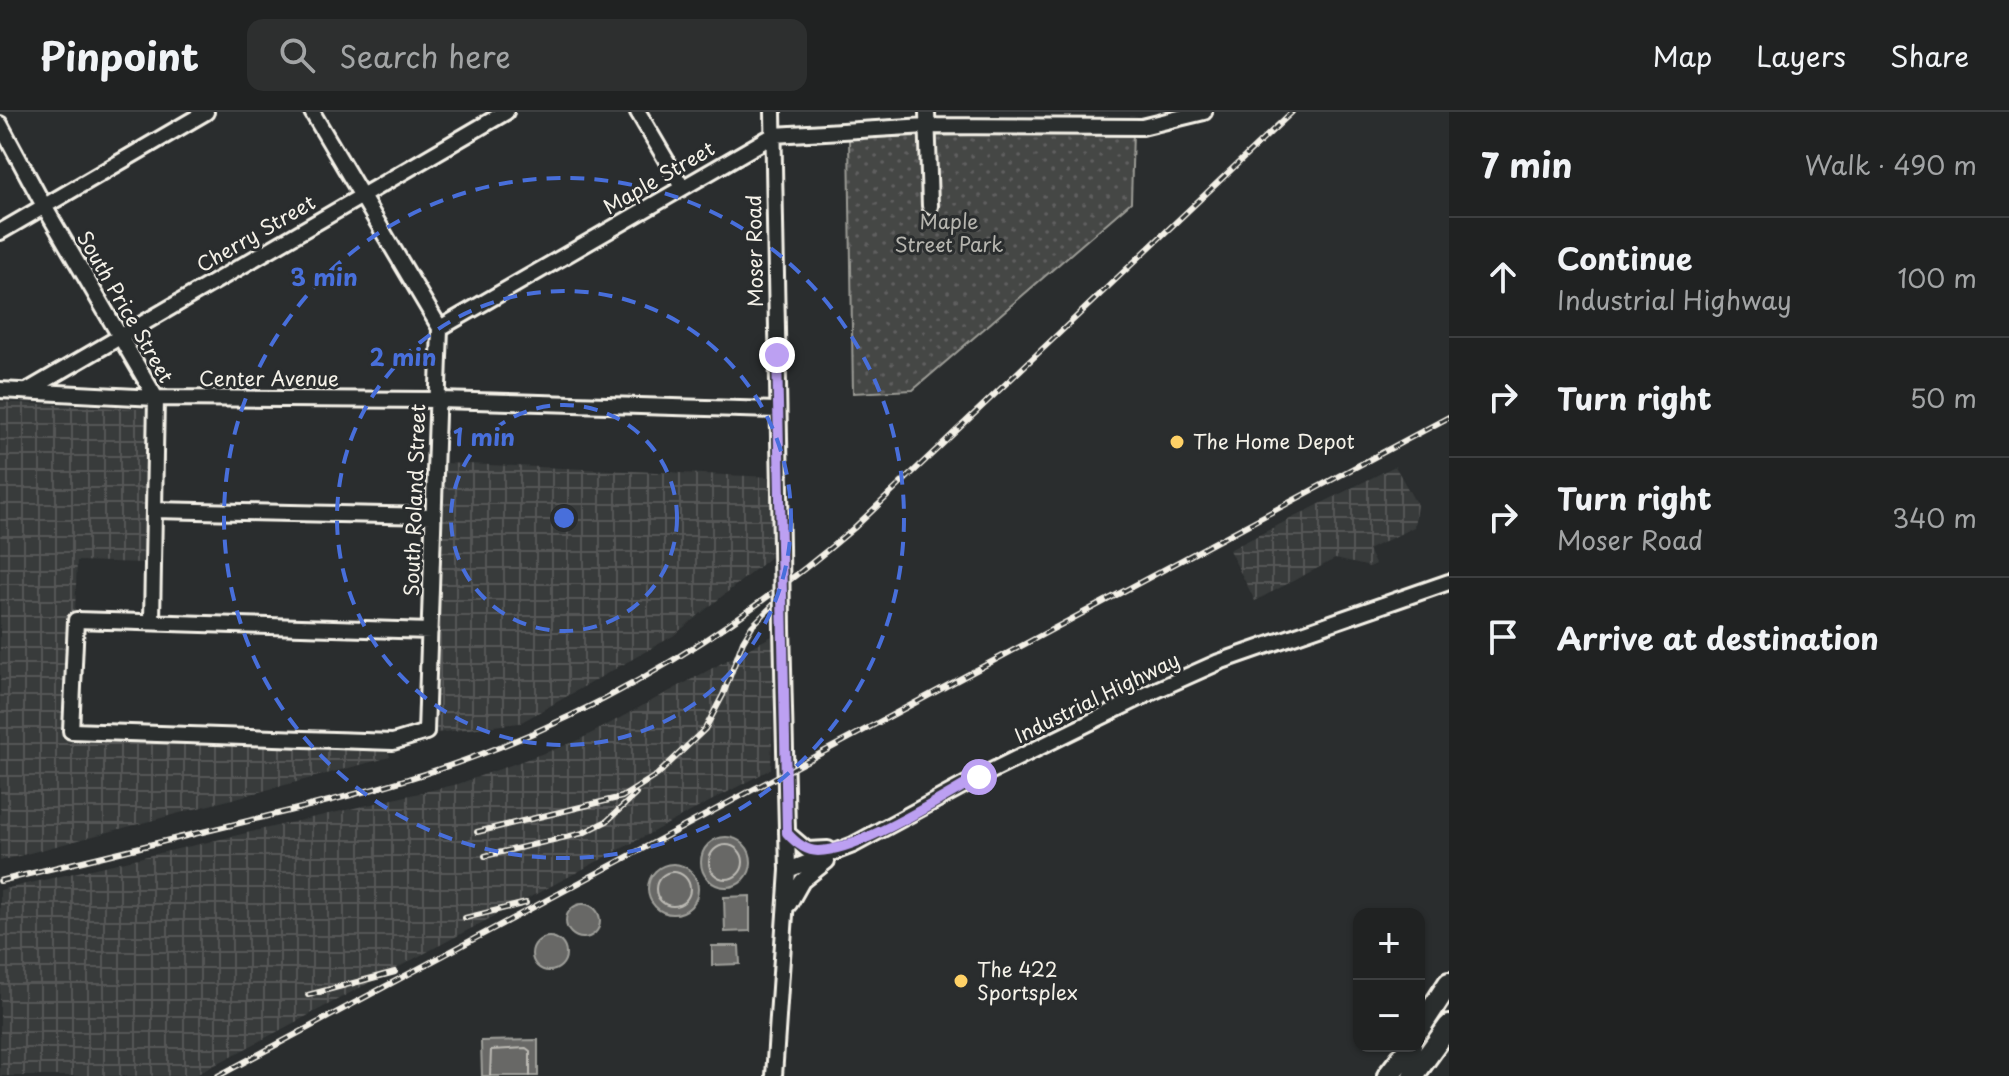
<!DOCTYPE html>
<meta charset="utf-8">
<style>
body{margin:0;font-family:"Playpen Sans",sans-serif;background:#2d2f2f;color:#f1f3f6}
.controls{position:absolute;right:24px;bottom:24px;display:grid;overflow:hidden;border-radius:16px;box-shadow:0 2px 6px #0004}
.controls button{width:72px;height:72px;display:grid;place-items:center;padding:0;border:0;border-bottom:2px solid #3d3f40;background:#202222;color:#f1f3f6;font:40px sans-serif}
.stop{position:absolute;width:24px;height:24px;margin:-18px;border:6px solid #bca0f2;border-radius:50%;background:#fff}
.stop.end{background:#bca0f2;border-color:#fff;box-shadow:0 2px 8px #0008}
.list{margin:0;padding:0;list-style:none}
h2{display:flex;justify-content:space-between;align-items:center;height:104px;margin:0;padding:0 32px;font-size:34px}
h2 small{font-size:26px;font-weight:400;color:#a2a4a5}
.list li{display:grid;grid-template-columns:52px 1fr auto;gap:24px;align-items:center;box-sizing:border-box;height:120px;padding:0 32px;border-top:2px solid #3d3f40}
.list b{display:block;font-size:30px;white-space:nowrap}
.list p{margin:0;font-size:26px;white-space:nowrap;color:#a2a4a5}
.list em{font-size:26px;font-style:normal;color:#a2a4a5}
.icon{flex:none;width:44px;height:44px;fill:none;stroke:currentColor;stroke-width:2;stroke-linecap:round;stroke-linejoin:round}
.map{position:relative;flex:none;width:1449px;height:964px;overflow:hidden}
header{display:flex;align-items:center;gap:48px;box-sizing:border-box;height:112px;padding:0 40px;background:#202222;border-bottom:2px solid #3d3f40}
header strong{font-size:38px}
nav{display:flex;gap:44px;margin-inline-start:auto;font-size:28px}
.search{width:560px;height:72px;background:#2d2f2f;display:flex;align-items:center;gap:20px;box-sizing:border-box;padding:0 28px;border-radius:16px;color:#a2a4a5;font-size:30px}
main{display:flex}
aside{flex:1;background:#202222}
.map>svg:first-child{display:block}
.industrial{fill:url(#industrial-grid)}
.park{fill:url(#park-dots);stroke:#9c9c96;stroke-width:2}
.water{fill:#676866;stroke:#9f9f9a;stroke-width:2}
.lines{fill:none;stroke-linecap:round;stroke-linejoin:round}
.shore{stroke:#bcbab4;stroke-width:2}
.minor-casing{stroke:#f4f1e8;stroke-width:20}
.highway-casing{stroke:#f4f1e8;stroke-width:26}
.minor{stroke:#2a2d2e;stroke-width:14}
.highway{stroke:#2a2d2e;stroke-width:20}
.rail-casing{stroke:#f4f1e8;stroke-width:6}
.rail{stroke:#2a2d2e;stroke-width:3;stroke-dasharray:9;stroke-linecap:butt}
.minor-bridge-casing{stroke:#f4f1e8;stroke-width:20;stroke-linecap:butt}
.minor-bridge{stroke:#2a2d2e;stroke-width:14}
.route{stroke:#bca0f2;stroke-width:10}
.ring{fill:none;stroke:#486fdb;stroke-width:4;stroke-dasharray:14 10}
.poi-dot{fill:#ffd166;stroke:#2a2d2e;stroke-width:3}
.labels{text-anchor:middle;stroke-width:6;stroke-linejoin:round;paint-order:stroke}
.street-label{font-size:20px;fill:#f4f1e8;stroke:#2a2d2e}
.park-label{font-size:20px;fill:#b6b5af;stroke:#2a2d2e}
.poi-label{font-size:20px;fill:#f4f1e8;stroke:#2a2d2e;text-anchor:start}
.centre{fill:#486fdb;stroke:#2a2d2e;stroke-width:4}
.ring-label{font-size:24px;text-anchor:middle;font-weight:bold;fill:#486fdb;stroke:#2a2d2e;stroke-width:6;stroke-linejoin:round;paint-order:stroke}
</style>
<header>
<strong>Pinpoint</strong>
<div class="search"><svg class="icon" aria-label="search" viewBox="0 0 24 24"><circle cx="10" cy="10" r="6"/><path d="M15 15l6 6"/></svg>Search here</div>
<nav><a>Map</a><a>Layers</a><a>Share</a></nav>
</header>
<main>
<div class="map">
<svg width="1449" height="964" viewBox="0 0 1449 964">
<defs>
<pattern id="industrial-grid" width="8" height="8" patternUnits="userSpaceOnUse" patternTransform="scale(2)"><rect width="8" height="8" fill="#373a3a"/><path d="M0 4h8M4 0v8" fill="none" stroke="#555756"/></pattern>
<pattern id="park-dots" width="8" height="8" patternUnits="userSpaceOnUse" patternTransform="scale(2)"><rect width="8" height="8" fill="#444645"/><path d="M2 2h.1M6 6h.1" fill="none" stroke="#606160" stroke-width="1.8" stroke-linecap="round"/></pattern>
</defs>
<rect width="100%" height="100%" fill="#2a2d2e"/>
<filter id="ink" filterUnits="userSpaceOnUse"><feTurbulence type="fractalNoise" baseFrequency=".0125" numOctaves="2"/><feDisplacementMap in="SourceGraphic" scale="16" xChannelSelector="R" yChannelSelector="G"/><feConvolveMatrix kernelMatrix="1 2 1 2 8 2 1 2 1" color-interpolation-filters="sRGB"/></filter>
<g filter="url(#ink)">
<path class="industrial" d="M0,290L146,297L144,451L77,449L75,500L67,501L62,627L388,636L390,645L0,749Z
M445,351L773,365L772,444L673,524L520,611L436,621Z
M1395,354L1417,393L1414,415L1368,438L1375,452L1370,455L1335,447L1255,489L1229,438Z
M776,522L771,657L194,964H0V778L458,672L577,629Z"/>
<path class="park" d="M1133,19L1131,90L913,278L853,281L849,26Z"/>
<path class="water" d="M701 750a25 25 0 1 1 50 0a25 25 0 1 1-50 0Z
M648 777a25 25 0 1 1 50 0a25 25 0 1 1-50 0Z
M750,784V819L725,820L724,785Z
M566 809a17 17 0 1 1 34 0a17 17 0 1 1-34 0Z
M532 842a17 17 0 1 1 34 0a17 17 0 1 1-34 0Z
M712,834H739L740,852L712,853Z
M538,928V964H482L481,929Z"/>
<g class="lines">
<path class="shore" d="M709 750a17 17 0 1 1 34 0a17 17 0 1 1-34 0Z
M656 777a17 17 0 1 1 34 0a17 17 0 1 1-34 0Z
M490,964L491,938L526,936L530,939V964"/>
<g class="minor-casing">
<path id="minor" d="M312,0L440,216L426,620L393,630L71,619L76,508L430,519
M638,0L682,75
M773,0L781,434
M927,0L930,94
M0,12L44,94L156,286L152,509
M0,120L206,0
M440,216L774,23L927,14L1142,15L1204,0
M0,278L156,286L439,288L777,298
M27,279L506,0
M154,398L432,404
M787,721L807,738L828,737
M788,758L853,733L979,665L1154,579L1219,550L1449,470
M789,792L802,769L827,749
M774,964L788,758L782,516"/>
</g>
<g class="highway-casing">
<path id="highway" d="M1419,917L1449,871
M1388,964L1411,934
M1413,964L1449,914"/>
</g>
<use href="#minor" class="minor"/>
<use href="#highway" class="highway"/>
<g class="rail-casing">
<path id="rail" d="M477,720L622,685L657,663L705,617L723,583L743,529L752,514L773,493
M485,744L583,721L607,709L636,682
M0,769C84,749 168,728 252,708C329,689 405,671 479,643C617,591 742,512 854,416L1292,0
M465,806L526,791
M308,883L395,860
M218,964L1449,305"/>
</g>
<use href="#rail" class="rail"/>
<g class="minor-bridge-casing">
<path id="minor-bridge" d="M781,434L782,516"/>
</g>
<use href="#minor-bridge" class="minor-bridge"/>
</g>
</g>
<g class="lines" filter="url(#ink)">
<path class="route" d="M777,243L787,721C795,730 805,739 818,739C859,739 941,686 979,665"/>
</g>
<g class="ring">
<circle cx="564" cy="406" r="113"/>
<circle cx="564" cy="406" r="227"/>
<circle cx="564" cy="406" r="340"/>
</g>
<g class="poi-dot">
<circle cx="1177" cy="330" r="8"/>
<circle cx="961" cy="869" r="8"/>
</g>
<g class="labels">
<g class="street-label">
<text transform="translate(659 66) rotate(-30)" y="7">Maple Street</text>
<text transform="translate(256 122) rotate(-30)" y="7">Cherry Street</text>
<text transform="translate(755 139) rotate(-91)" y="7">Moser Road</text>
<text transform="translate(125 195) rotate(60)" y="7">South Price Street</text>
<text x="269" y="274">Center Avenue</text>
<text transform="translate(415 388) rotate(-88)" y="7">South Roland Street</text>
<text transform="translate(1097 586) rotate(-26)" y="7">Industrial Highway</text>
</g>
<g class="park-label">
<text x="949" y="117">Maple<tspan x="949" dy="23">Street Park</tspan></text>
</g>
<g class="poi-label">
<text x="1193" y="337">The Home Depot</text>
<text x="977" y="865">The 422<tspan x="977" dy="23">Sportsplex</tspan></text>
</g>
</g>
<circle cx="564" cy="406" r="12" class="centre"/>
<g class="ring-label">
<text x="324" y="174">3 min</text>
<text x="403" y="254">2 min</text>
<text x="484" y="334">1 min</text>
</g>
</svg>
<div class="controls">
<button>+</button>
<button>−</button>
</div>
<div class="stop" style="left:979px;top:665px"></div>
<div class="stop end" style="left:777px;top:243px"></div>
</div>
<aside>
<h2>7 min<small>Walk · 490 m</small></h2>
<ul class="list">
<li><svg class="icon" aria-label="ahead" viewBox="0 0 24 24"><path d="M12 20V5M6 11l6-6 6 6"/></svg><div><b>Continue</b><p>Industrial Highway</p></div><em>100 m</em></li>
<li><svg class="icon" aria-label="right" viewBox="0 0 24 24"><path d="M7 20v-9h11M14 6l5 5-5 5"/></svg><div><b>Turn right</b></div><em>50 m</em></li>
<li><svg class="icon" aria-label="right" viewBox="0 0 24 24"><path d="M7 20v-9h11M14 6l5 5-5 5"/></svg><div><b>Turn right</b><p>Moser Road</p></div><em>340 m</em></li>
<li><svg class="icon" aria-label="arrive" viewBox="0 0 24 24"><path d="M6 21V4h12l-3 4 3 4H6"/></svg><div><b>Arrive at destination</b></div></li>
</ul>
</aside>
</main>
